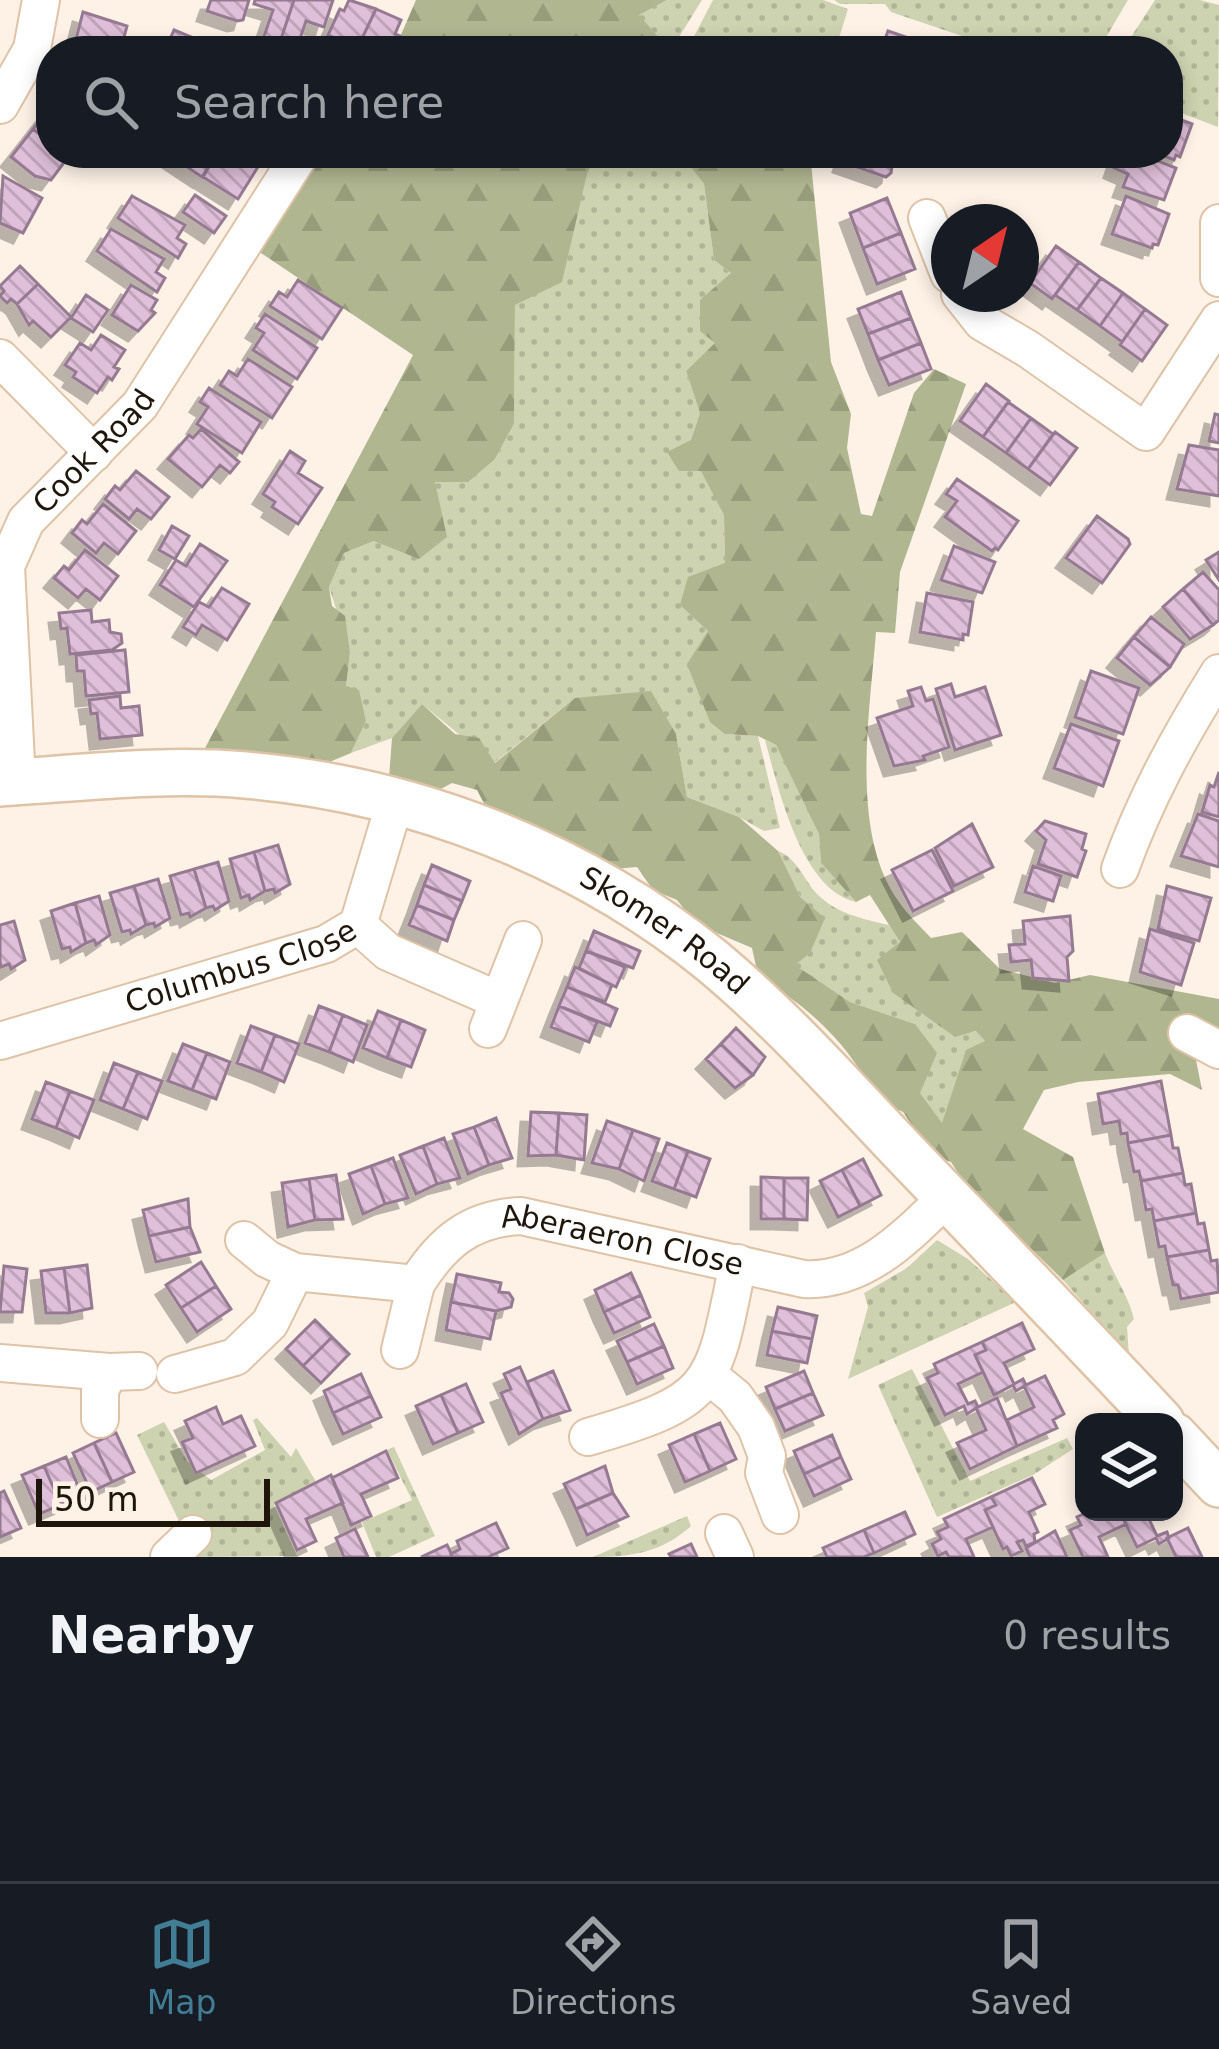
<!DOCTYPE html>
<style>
body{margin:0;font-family:"DejaVu Sans",sans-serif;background:#242831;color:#f1f3f6}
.controls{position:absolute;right:36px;bottom:36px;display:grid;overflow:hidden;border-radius:24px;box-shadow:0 6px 18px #0003}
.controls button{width:108px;height:108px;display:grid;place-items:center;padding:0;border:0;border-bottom:3px solid #363941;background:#171b24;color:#f1f3f6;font:60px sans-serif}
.compass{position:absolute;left:931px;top:204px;width:108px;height:108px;border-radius:50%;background:#171b24;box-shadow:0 6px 18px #0003;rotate:35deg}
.scale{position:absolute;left:36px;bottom:30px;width:234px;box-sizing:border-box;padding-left:12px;border:6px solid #1f160b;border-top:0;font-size:33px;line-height:42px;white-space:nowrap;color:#1f160b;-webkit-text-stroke:9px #fef2e7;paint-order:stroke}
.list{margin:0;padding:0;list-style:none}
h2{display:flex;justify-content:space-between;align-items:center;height:156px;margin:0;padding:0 48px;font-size:51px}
h2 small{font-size:39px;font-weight:400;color:#9ea1a6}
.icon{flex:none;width:66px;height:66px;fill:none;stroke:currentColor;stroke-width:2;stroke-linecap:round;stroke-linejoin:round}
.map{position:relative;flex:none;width:1219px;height:1557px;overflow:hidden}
.search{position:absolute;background:#171b24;box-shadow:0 6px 18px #0003;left:36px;right:36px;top:36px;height:132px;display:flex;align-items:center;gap:30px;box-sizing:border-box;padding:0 42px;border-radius:48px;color:#9ea1a6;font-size:45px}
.sheet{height:324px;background:#171b24}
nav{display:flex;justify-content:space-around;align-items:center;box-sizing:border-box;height:168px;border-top:3px solid #363941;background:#171b24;font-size:33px;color:#9ea1a6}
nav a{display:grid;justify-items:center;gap:6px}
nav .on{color:#417e95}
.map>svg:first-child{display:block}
.grass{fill:url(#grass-dots)}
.forest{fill:url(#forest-firs)}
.building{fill:url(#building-back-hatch);stroke:#967a92;stroke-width:3;filter:url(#shadow)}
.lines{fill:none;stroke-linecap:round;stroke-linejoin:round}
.minor-casing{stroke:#dec3a7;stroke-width:40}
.tertiary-casing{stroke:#dec3a7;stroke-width:50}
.minor{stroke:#fff;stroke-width:36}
.tertiary{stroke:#fff;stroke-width:45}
.labels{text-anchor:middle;stroke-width:12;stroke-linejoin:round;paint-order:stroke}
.street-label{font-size:30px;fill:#1f160b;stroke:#fef2e7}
</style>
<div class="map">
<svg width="1219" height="1557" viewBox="0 0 1219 1557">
<defs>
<pattern id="grass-dots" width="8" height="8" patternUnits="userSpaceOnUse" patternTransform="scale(3)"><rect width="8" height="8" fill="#cdd2b0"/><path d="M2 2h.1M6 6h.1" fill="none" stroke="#b0b496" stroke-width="1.8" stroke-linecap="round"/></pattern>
<pattern id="forest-firs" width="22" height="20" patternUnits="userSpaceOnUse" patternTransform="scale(3)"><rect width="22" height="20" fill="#b0b690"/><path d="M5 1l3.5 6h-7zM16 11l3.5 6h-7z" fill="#979c7b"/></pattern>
<pattern id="building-back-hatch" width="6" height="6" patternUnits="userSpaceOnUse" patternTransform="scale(3)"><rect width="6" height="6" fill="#dfbfd9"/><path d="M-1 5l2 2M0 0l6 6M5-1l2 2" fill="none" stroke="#bfa3b9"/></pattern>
<filter id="shadow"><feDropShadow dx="-10" dy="10" stdDeviation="0" flood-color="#0004"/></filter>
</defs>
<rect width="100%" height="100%" fill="#fef2e7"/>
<path class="grass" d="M667,0H702L674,45L662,41L638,15Z
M713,0H823L848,9L835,51L688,48Z
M834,0H1128L1098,51H1006L891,12L885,4H840Z
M1155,0H1200L1219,5L1218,127L1168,108V51H1122Z
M598,153H682L704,184L714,260L731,273L716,343L686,371L700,413L691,441L724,515L725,563L708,631L725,734L758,736L780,828L764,831L739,817L687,797L676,734L575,698L494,763L422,704L392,738L351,753L366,721L346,686L350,652L329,587L344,553L374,541L434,481L495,459L514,424L515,305Z
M765,740L776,745L807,806L819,834L821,863L856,902C801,890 778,787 765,740Z
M778,851C797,858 804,880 817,894C837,914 863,919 889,925L900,942L893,993L954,1036L977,1031L986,1041L956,1081L942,1125L920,1093L915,1024L850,1002L794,965L801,898Z
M937,1240L968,1259L1016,1302L848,1379L868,1307L864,1293L907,1268Z
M1105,1253C1114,1276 1128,1295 1134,1319L1127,1327L1129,1355L1063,1280Z
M912,1369L970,1481L1067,1438L1073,1449L1033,1475L937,1517L878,1385Z
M257,1418L291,1457L296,1448L318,1485L274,1505L297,1556L192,1557L181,1525L137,1435L164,1422L187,1461L211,1480L265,1450L253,1420Z
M394,1447L435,1536L389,1557H376L362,1522L412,1500L387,1450Z
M687,1516L691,1526C661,1553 631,1557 593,1557Z"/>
<path class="forest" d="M416,0H667L639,15L662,41L697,51H394Z
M321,153H598L587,174L562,282L515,305L514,424L495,459L468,482H435L447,537L419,559L374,541L344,553L329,587L332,606L345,616L350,653L346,686L359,690L366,721L351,753L327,763L204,750L413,355L258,251Z
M810,153L831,362L851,414L847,448L861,514L872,516L914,393L934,369L966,384L900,572L895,633L876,632C870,712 849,834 899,902C908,915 920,926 931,938L962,932L1000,969L1055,983L1090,975L1219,999V1046L1192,1040L1202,1090L1170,1074L1078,1082L1044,1090L1023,1129L1073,1157L1105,1253L1063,1280L1002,1220L984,1213L951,1162L933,1156L903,1112L874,1099C859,1054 802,998 759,980L752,948L696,924L677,900L653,890L637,867L590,871L492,819L477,790L452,783L439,790L389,778L392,738L422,704L455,734L479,738L495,763L575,698L651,691L676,734L687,797L739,817L778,851L801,898L825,918L810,953L795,965L850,1002L915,1024L937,1053L920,1093L942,1123L966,1050L985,1041L976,1031L955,1037L893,993L877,960L900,942L870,895L856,902L821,863L819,834L776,745L758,736L725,734L710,722L687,664L708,631L680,605L688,577L725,563L724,515L701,471H679L667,452L691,440L700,413L686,371L715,343L700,331V300L731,273L714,260L704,184L681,154Z"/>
<path class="building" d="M211,0H249L243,20L237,21L207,11Z
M255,0H294L277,51H259L273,10L254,4Z
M294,0H333L324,27L306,21L296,51H277Z
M349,0L376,9L356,51H332L337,39L328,35L340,9L344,11Z
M376,9L401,20L395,34L400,36L393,51H356Z
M83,12L127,26L123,41L108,37L104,51L74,47Z
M174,30L201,41L197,51H165Z
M888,31L932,46L931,51H881Z
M51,106V143L33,129Z
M1168,115L1192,124L1180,157L1176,155L1174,160L1157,153H1168Z
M33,129L51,143V153L65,155L66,160L51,180L35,176L11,157Z
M166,153H217L202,177Z
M217,153H248L261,162L238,199L203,177Z
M846,153H894L891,173L886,177L843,162Z
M1119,153H1138L1176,168L1164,200L1123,187L1128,174L1114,168Z
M3,176L42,198L23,233L0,223Z
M195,195L226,216L214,233L183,212Z
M132,196L185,225L177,238L186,244L178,258L118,218Z
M1126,196L1169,214L1158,245L1153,244L1152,248L1112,234Z
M887,198L901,233L863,248L850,213Z
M111,229L164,259L156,272L165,278L157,292L97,251Z
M901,233L915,269L877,284L863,248Z
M1056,246L1079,262L1052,299L1030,283Z
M1079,262L1101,278L1077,310L1055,295Z
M20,266L38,284L17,304L11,299L7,303L0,296L4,291L0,286Z
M1101,278L1123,293L1100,326L1077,310Z
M298,280L342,308L322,339L270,306L279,292L287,297Z
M38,284L71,317L51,337L33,321L29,325L17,304Z
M131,285L157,300L151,310L155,313L138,331L112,315Z
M901,292L911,318L868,334L858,309Z
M1123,293L1145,309L1122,342L1100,326Z
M86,295L108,310L93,332L71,318Z
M1145,309L1167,325L1142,361L1120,345Z
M265,314L317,348L297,379L253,350L264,333L256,328Z
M911,318L921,343L878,360L868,334Z
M101,335L125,350L114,367L119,369L112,380L108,377L97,393L73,377L76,372L65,365L80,343L91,350Z
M921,343L931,369L889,385L878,360Z
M248,359L292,387L272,418L220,385L229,371L237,376Z
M986,384L1009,401L983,437L960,421Z
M209,388L261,422L242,453L197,424L208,407L200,402Z
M1008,402L1031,418L1006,453L983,437Z
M1215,414L1219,415V443L1209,441Z
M1031,418L1053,434L1028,469L1006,453Z
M201,429L239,462L230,473L220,465L202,487L168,459L189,435L193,438Z
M1055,432L1077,448L1050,485L1028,469Z
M1189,445L1219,450V496L1177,489Z
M290,451L305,461L298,473L322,488L298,524L272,507L275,502L263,494Z
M136,471L169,497L151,519L137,509L129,519L105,499L115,486L120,490Z
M957,479L1018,521L998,550L995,548L992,551L945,517L957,501L946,494Z
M103,504L136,531L118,554L104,543L96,553L72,533L82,520L87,524Z
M1097,516L1128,539L1130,544L1102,583L1066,558Z
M172,526L189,536L175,559L159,550Z
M200,544L227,561L194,607L160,585L176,560L186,566Z
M954,546L995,562L982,593L941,580Z
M85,550L118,576L100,600L86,589L78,598L54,578L64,566L69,570Z
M1219,552V580L1206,560Z
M1203,572L1219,590V620L1213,625L1183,589Z
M222,588L249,604L227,640L202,625L196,635L183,627L199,602L209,607Z
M1183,589L1213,625L1190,639L1163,607Z
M927,593L973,602L968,635L963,634V640L920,632Z
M91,610L92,622L109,620L110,632L121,634L122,643L112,650L70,654L67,628L61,629L59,613Z
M1151,617L1184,644L1170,667L1134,637Z
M1134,637L1170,667L1150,685L1117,658Z
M125,650L129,692L86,696L84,671H77L76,655Z
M1091,671L1139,688L1123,734L1075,717Z
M951,684L955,697L985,687L1001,735L955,750L936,689Z
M921,687L926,701L933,699L949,747L923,756L925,760L894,766L877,718L913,706L908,691Z
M120,696L121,708L139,706L142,735L100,739L97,713L91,714L89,700Z
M1071,724L1119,741L1103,786L1054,768Z
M1219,772V817L1202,812L1210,785L1214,787Z
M1198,814L1219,821V867L1181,856Z
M1045,821L1086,834L1082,849L1086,851L1077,877L1038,864L1046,840L1036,831Z
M972,824L993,867L954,886L935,848Z
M278,845L290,884L275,893L274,889L265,891L254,852Z
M932,850L953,891L913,911L892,870Z
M254,852L265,891L250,900L249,895L241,898L230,859Z
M218,862L229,901L215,910L213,906L206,908L194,869Z
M432,865L470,881L462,901L424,885Z
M1033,866L1061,876L1053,901L1025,892Z
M194,869L206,908L190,917L189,913L181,915L170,876Z
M158,879L170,918L155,927L154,923L146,925L134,886Z
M424,885L462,901L454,920L417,905Z
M134,886L146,925L131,934L130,930L122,932L110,893Z
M1167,886L1211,898L1199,941L1158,929Z
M99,896L110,935L96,945L94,940L86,943L75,903Z
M75,903L86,943L71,952L70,947L62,949L51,911Z
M417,905L454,920L447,941L409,925Z
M1070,916L1073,951L1067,957L1069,981L1033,978L1031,960L1011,962L1009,945L1025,944L1023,921Z
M14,921L25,960L11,969L9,964L1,967L0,961V925Z
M1150,929L1194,943L1181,985L1140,972Z
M594,931L640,951L633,968L586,951Z
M586,951L625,967L616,987L579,968Z
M575,967L612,985L605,1002L567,987Z
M567,987L617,1009L610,1026L559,1006Z
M319,1006L343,1015L329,1052L305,1043Z
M559,1006L597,1022L589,1042L551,1027Z
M378,1011L401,1020L387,1058L363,1048Z
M343,1015L367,1025L353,1062L329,1052Z
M401,1020L425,1030L411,1067L387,1058Z
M251,1026L275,1035L261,1072L237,1063Z
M736,1028L765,1057L753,1075L721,1044Z
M275,1035L299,1044L284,1082L261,1072Z
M183,1044L207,1053L192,1090L168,1081Z
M721,1044L753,1075L735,1088L706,1059Z
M207,1053L230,1062L216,1099L192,1090Z
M114,1063L138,1072L123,1109L100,1100Z
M138,1072L162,1081L147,1119L123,1109Z
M1161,1081L1171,1135L1128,1143L1127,1133L1121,1134L1119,1121L1103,1124L1098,1094Z
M46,1082L70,1091L56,1128L32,1119Z
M70,1091L94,1100L79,1138L56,1128Z
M531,1112L559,1113L556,1155L528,1156Z
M559,1113L587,1115L584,1160L556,1155Z
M496,1118L512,1158L489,1165L474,1127Z
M607,1121L633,1130L619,1169L592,1163Z
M474,1127L489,1165L468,1174L453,1134Z
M633,1130L659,1139L644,1181L619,1169Z
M1171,1135L1173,1148H1178L1183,1173L1141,1181L1139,1171L1134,1172L1128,1143Z
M444,1138L460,1178L437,1184L423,1146Z
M667,1143L688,1151L674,1189L652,1181Z
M423,1146L437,1184L416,1194L400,1155Z
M688,1151L710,1159L696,1197L674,1189Z
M393,1158L408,1198L385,1204L371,1166Z
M863,1159L881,1195L860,1206L842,1170Z
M371,1166L385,1204L363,1214L349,1174Z
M842,1170L860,1206L838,1217L820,1181Z
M1183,1173L1185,1185L1191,1184L1196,1213L1154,1221L1152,1209L1146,1210L1141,1181Z
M336,1175L343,1219L315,1220L309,1179Z
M761,1177L784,1178V1219H761Z
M784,1178H808L807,1220L784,1219Z
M309,1179L315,1220L288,1227L282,1183Z
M188,1199L190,1227L149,1236L143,1210Z
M1196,1213L1198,1224L1204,1223L1209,1250L1167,1257L1165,1246L1159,1247L1154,1221Z
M190,1227L200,1252L156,1262L149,1236Z
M1209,1250L1211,1261L1217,1260L1219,1292L1181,1299L1178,1285H1173L1167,1257Z
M201,1262L216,1286L181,1308L166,1285Z
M87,1265L92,1308L70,1313L64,1268Z
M4,1266L27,1269L22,1312H0Z
M64,1268L70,1313H46L41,1271Z
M631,1273L641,1295L604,1312L595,1290Z
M457,1274L501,1283L499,1292L509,1293L513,1299L511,1307L496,1311L451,1302Z
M216,1286L231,1309L197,1332L181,1308Z
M641,1295L650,1317L614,1333L604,1312Z
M451,1302L496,1311L490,1339L446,1330Z
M778,1307L817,1316L812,1339L772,1331Z
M315,1320L332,1337L303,1366L286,1349Z
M1022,1323L1034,1349L1004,1363L1014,1384L1023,1379L1026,1385L1016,1391L1013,1385L994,1395L975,1355L986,1350L982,1342Z
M654,1324L664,1346L627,1362L617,1341Z
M772,1331L812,1339L807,1363L767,1355Z
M332,1337L349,1354L321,1383L303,1366Z
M982,1342L986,1350L975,1355L983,1372L958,1384L968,1404L975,1401L978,1407L967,1414L964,1406L945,1415L927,1378L938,1373L934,1364Z
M664,1346L673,1368L637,1384L627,1362Z
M520,1367L543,1419L519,1434L501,1393L511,1389L504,1374Z
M553,1371L570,1410L543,1419L527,1382Z
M804,1371L813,1393L775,1409L766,1387Z
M361,1374L371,1396L333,1413L324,1391Z
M1045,1376L1064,1414L1053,1420L1057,1428L1017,1446L1007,1420L1034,1407L1024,1386Z
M466,1384L483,1422L458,1433L441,1395Z
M813,1393L823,1415L785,1431L775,1409Z
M441,1395L458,1433L433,1444L416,1406Z
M371,1396L381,1417L343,1434L333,1413Z
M997,1398L1017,1446L970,1469L957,1443L986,1430L976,1408Z
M216,1407L223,1424L241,1416L255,1446L196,1473L182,1442L193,1438L185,1421Z
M720,1423L736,1459L710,1471L694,1434Z
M116,1433L134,1472L112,1482L94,1443Z
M694,1434L710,1471L685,1482L669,1445Z
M832,1435L841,1457L804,1474L794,1451Z
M94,1443L112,1482L91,1492L73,1453Z
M386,1451L398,1478L361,1494L371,1516L351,1525L332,1478Z
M66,1457L82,1496L61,1505L44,1466Z
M841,1457L851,1479L814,1496L804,1474Z
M44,1466L61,1505L39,1514L22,1475Z
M605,1466L613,1493L576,1509L564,1484Z
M331,1475L343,1503L306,1519L316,1541L297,1550L276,1503Z
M1032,1478L1045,1504L1029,1512L1038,1532L1034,1534L1035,1542L1026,1546L1023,1540L1017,1542L1022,1551L1011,1556L1007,1547L1003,1549L985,1510L996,1505L991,1497Z
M4,1491L21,1528L0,1537V1493Z
M613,1493L628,1516L587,1535L576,1509Z
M991,1497L996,1505L985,1510L993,1527L966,1539L974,1557H949L946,1552L938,1556L932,1544L941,1539L937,1532L948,1527L944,1519Z
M905,1512L915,1534L874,1553L864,1530Z
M1088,1512H1120L1126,1524L1099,1537L1108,1557H1083L1070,1530L1081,1525L1077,1517Z
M1120,1512H1154L1147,1515L1157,1536L1167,1532L1169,1538L1159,1544L1156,1538L1137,1547Z
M496,1523L508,1548L488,1557H453L451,1554L460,1549L457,1541Z
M1188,1528L1202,1557H1176L1167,1538Z
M355,1529L368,1557H344L336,1538Z
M864,1530L874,1553L864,1557H827L823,1548Z
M1055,1531L1067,1557H1030L1026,1548Z
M691,1544L697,1557H671L669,1554Z
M447,1545L453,1557H421Z"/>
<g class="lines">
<g class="minor-casing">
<g id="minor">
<path d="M0,105L32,49L41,0"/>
<path d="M927,218L949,274"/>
<path d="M1219,223V278"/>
<path d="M960,294L982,322L1028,349L1146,432L1219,320"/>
<path d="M0,358L94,453"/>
<path id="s1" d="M17,782L6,566L26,521L140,405L301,153"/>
<path d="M1120,869C1145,799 1179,737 1219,673"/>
<path d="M358,925L388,952L498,1000"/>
<path d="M488,1029L523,940"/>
<path d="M1187,1033L1219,1050"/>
<path id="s2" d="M0,1041L326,944L358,925L395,802"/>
<path id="s3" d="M244,1240L267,1259L295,1272L416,1284C442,1242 471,1218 521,1216L804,1279C864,1282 907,1236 947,1197"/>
<path d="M400,1350L416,1284"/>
<path d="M0,1363L109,1372L139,1371"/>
<path d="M175,1374L235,1357L270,1323L295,1272"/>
<path d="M708,1375L735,1397L756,1427L767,1456L764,1473L780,1515"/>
<path d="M100,1419V1390L109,1372"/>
<path d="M588,1437C715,1400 713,1389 738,1263"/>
<path d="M724,1533L735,1557"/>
<path d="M169,1557L193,1534"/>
</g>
</g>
<g class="tertiary-casing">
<g id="tertiary">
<path id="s4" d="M0,783C81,778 164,768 245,775C413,789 580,854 711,960C781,1018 842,1087 904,1152C990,1242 1076,1331 1161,1422"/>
<path d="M1174,1436L1219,1484"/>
</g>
</g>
<use href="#minor" class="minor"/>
<use href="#tertiary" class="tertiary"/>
</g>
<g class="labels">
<g class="street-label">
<text dy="10" stroke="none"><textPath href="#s1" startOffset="363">Cook Road</textPath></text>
<text dy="10" stroke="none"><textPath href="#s4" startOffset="699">Skomer Road</textPath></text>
<text dy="10" stroke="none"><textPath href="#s2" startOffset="252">Columbus Close</textPath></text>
<text dy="10" stroke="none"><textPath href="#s3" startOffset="417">Aberaeron Close</textPath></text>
</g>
</g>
</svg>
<div class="controls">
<button><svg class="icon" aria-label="layers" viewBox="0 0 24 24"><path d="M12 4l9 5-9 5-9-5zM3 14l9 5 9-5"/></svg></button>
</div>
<svg class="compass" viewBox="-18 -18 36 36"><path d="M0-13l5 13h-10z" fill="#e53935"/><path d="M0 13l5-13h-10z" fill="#9ea1a6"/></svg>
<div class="scale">50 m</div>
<div class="search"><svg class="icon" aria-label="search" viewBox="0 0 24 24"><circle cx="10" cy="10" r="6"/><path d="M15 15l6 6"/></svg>Search here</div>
</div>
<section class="sheet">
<h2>Nearby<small>0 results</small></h2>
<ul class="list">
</ul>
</section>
<nav>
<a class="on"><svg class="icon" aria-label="map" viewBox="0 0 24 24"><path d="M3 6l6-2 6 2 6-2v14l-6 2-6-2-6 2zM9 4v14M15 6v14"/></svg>Map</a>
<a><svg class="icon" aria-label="directions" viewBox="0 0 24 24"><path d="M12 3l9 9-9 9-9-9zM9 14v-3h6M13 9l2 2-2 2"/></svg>Directions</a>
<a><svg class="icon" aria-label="saved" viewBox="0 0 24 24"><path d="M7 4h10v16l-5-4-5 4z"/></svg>Saved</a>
</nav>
